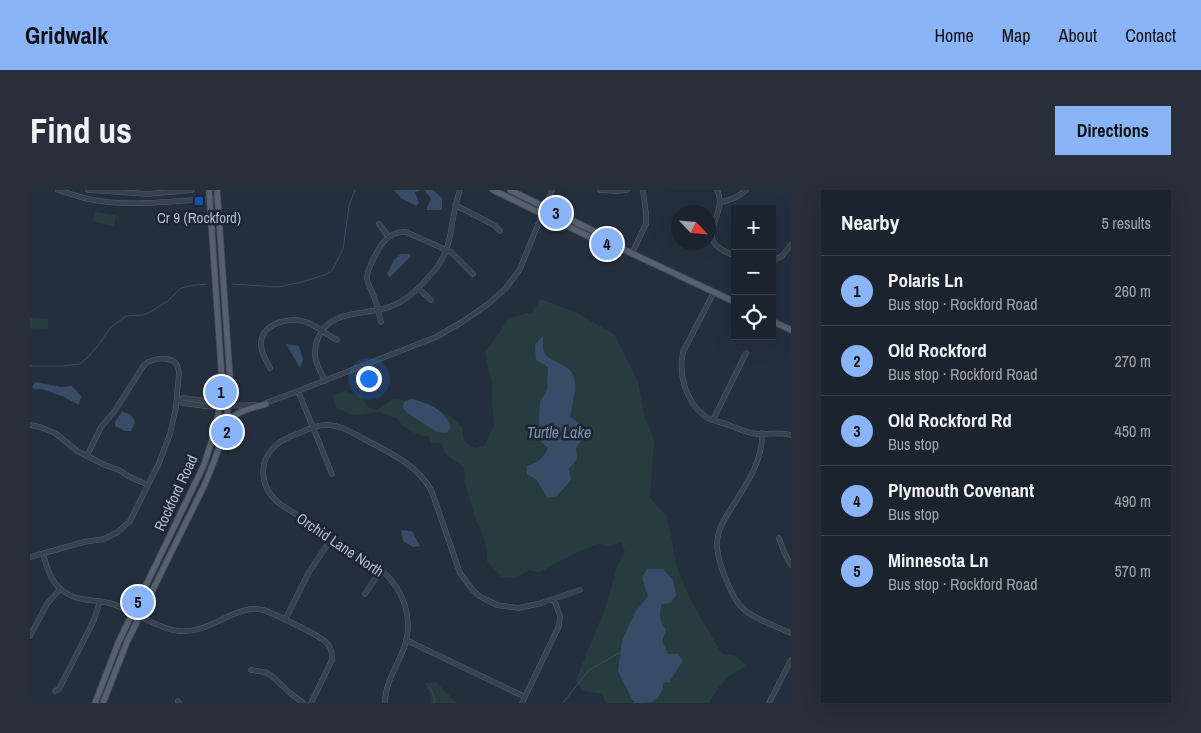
<!DOCTYPE html>
<meta charset="utf-8">
<style>
body{margin:0;font-family:"Archivo Narrow",sans-serif;background:#282f3a;color:#f1f3f6}
.controls{position:absolute;right:15px;top:15px;display:grid;overflow:hidden;border-radius:0px;box-shadow:0 5px 20px #0002}
.controls button{width:45px;height:45px;display:grid;place-items:center;padding:0;border:0;border-bottom:1px solid #39404a;background:#1b232e;color:#f1f3f6;font:25px sans-serif}
.compass{position:absolute;left:641px;top:15px;width:45px;height:45px;border-radius:50%;background:#1b232e;box-shadow:0 5px 20px #0002;rotate:116deg}
.you{position:absolute;left:338px;top:188px;width:18px;height:18px;margin:-12px;border:4px solid #fff;border-radius:50%;background:#1a73e8;box-shadow:0 0 0 8px #1a73e833}
.badge{display:grid;place-items:center;width:32px;height:32px;border-radius:50%;background:#8ab4f8;color:#111;font-size:16px;font-weight:700}
.pin{position:absolute;translate:-50% -50%;border:2px solid #fff;box-shadow:0 1px 5px #0006}
.list{margin:0;padding:0;list-style:none}
h2{display:flex;justify-content:space-between;align-items:center;height:65px;margin:0;padding:0 20px;font-size:21px}
h2 small{font-size:16px;font-weight:400;color:#a0a4aa}
.list li{display:grid;grid-template-columns:32px 1fr auto;gap:15px;align-items:center;box-sizing:border-box;height:70px;padding:0 20px;border-top:1px solid #39404a}
.list b{display:block;font-size:19px;white-space:nowrap}
.list p{margin:0;font-size:16px;white-space:nowrap;color:#a0a4aa}
.list em{font-size:16px;font-style:normal;color:#a0a4aa}
.icon{flex:none;width:28px;height:28px;fill:none;stroke:currentColor;stroke-width:2;stroke-linecap:round;stroke-linejoin:round}
.map{position:relative;flex:none;width:761px;height:513px;overflow:hidden;border-radius:0px}
header{display:flex;align-items:center;gap:30px;box-sizing:border-box;height:70px;padding:0 25px;background:#8ab4f8;color:#111}
header strong{font-size:24px}
nav{display:flex;gap:28px;margin-inline-start:auto;font-size:18px}
.intro{display:flex;align-items:center;justify-content:space-between;box-sizing:border-box;height:120px;padding:0 30px}
h1{margin:0;font-size:35px}
.button{padding:12px 22px;border-radius:0px;background:#8ab4f8;color:#111;font-size:18px;font-weight:700}
main{display:flex;gap:30px;padding:0 30px}
aside{flex:1;background:#1b232e;border-radius:0px;box-shadow:0 5px 20px #0002}
.map>svg:first-child{display:block}
.green{fill:#263c3f}
.water{fill:#394c67}
.lines{fill:none;stroke-linecap:round;stroke-linejoin:round}
.stream{stroke:#394c67;stroke-width:1}
.minor-casing{stroke:#565f6c;stroke-width:5.5}
.major-casing{stroke:#414a57;stroke-width:7}
.minor{stroke:#38414e;stroke-width:4.5}
.major{stroke:#56606e;stroke-width:5.5}
.transit-dot{fill:#1a4fb4;stroke:#1d2633;stroke-width:2}
.labels{text-anchor:middle;stroke-width:5;stroke-linejoin:round;paint-order:stroke}
.poi-label{font-size:15px;fill:#b4bcc9;stroke:#1d2633}
.street-label{font-size:15px;fill:#b4bcc9;stroke:#1d2633}
.water-label{font-size:16px;font-style:italic;fill:#7c92b1;stroke:#1d2633}
</style>
<header>
<strong>Gridwalk</strong>
<nav><a>Home</a><a>Map</a><a>About</a><a>Contact</a></nav>
</header>
<div class="intro"><h1>Find us</h1><a class="button">Directions</a></div>
<main>
<div class="map">
<svg width="761" height="513" viewBox="0 0 761 513">
<rect width="100%" height="100%" fill="#242f3e"/>
<path class="green" d="M65,22L86,25L84,36L63,32Z
M511,109L547,123L584,144L608,192L614,225L624,250L620,308L636,325L641,345L646,375L661,411L692,464L706,466L717,476L700,485L688,498L679,513H576L572,504L554,501L546,492L551,477L575,419L588,374L595,362L591,352L577,357L570,353C549,361 529,371 510,382L499,380L485,388L472,387L457,371V361L453,345L446,330L434,290C438,273 426,274 417,265C414,263 413,258 412,254L401,253L398,246C388,246 372,238 368,229L349,222L323,225L306,218L303,206L315,201L331,206L339,218L347,220L364,209L386,212L420,226L432,237L434,251L445,258L454,256L464,235L462,213V194L455,162L466,147L479,128L502,122Z
M0,128L18,129V139L0,138Z
M406,492L427,513H400L401,508L395,493Z"/>
<path class="water" d="M364,0H392L385,2L389,13L386,16L371,8Z
M394,0H403L412,8V20H397V17L401,9Z
M371,64H379L381,66L360,87L357,84L364,70Z
M513,146C513,151 512,157 514,162C520,173 540,173 544,187C547,199 542,215 540,227L552,235V250L546,258L547,269L539,279L541,290L527,306L517,308L507,290L497,284L496,276C509,273 512,269 518,258L510,251L509,231L510,212L517,199L518,177L506,170L505,155Z
M256,154L269,156L273,170L270,178Z
M5,192L31,197L42,196L51,206L49,215L34,207L12,199H4L2,197Z
M382,209C399,213 416,220 421,238L416,243L407,242L391,232L377,223L372,217L375,211Z
M92,222C100,223 103,226 105,233L101,241H95L85,236V232Z
M371,340L382,341L390,356L383,357L373,351Z
M617,379H633L643,390L646,405L641,413L632,414C628,426 630,430 636,440L632,451L638,464H648L653,470L639,493L634,492C630,512 624,513 604,513L588,481L592,451L604,424L618,406L612,388Z"/>
<g class="lines">
<path class="stream" d="M202,94L248,97L272,92L297,84L302,81L313,59L319,16L325,0
M0,176H31L50,174L57,168L67,157L80,138L96,126L113,125L120,122L138,111L151,98L165,95L177,94
M400,497L405,509L404,513
M533,513L559,480L591,462"/>
<g class="minor-casing">
<path id="minor" d="M28,0C38,3 48,7 58,9C101,18 145,10 187,9
M58,0L119,4L162,0
M570,0L586,1L597,0
M687,0C698,21 671,42 687,56C692,61 699,63 705,66
M691,12C701,10 709,7 716,0
M425,15L464,35L470,41
M349,34L358,46
M602,63L616,34V23L613,0
M742,71L752,66L761,55
M388,98L401,110
M684,102L653,162C648,184 656,213 676,227C684,232 693,232 701,236C710,239 717,243 727,244C739,244 749,242 761,245
M351,132C349,125 348,117 345,110C343,102 338,96 337,88C337,81 340,76 343,70C350,55 358,41 376,42L421,62L443,84
M240,178C236,170 230,161 231,152C234,132 260,127 276,132C287,136 297,145 307,150
M295,191C287,175 281,166 288,148C300,118 337,126 362,116C378,110 391,96 403,82C425,58 419,29 430,0
M268,201L302,284
M148,210H151L152,213L182,217L184,215
M151,210L153,208L183,212L184,215L189,216L225,215
M233,214L268,201L406,147L432,132L458,114L476,98L490,79L522,0
M683,230L716,163
M0,235L10,237L25,243L47,261L75,275L89,280L98,286L118,295
M732,243C733,271 716,295 702,317C695,328 688,338 687,352C686,362 690,372 693,382C697,391 700,401 706,410C717,428 742,434 761,443
M749,348L754,362L761,375
M13,364C17,377 20,391 32,400C46,412 62,409 79,413C102,419 127,439 149,441C176,444 196,422 221,419C225,419 229,419 233,420C243,423 291,446 297,453C302,458 302,464 302,470L281,513
M0,367L54,352L74,349L88,342L100,331L129,273L140,244L146,217L149,182C148,177 147,173 143,171C135,166 121,169 114,175L84,222L71,237L57,266
M335,404L351,380
M255,430L279,382L302,348
M0,446L17,414L30,399
M376,450L495,507
M221,480L235,482L242,486L260,503L273,513
M25,501L29,499L64,430L70,411
M148,511L149,513
M355,513C355,492 367,477 374,458C384,429 374,399 351,380L250,314C231,299 226,273 246,255C253,249 261,246 269,243C278,239 286,235 295,235C309,234 321,242 334,249C358,262 389,275 402,302L430,383L442,399L449,406L467,415L488,418L508,414L550,400
M492,513L529,436L530,426L524,409
M739,513L761,470"/>
</g>
<g class="major-casing">
<path id="major" d="M463,0L572,53L582,54L705,112
M480,0L576,47L582,54
M742,131L761,140
M196,235C204,221 222,218 236,214
M65,513L89,451L174,275L186,237L191,207L192,190L179,0
M73,513L97,452L175,294C182,277 189,260 194,242C198,225 199,206 200,188L187,0"/>
</g>
<use href="#minor" class="minor"/>
<use href="#major" class="major"/>
</g>
<rect class="transit-dot" x="164" y="6" width="10" height="10" rx="2.5"/>
<g class="labels">
<g class="poi-label">
<text x="169" y="33">Cr 9 (Rockford)</text>
</g>
<g class="street-label">
<text transform="translate(146 303) rotate(-65)" y="5">Rockford Road</text>
<text transform="translate(310 355) rotate(34)" y="5">Orchid Lane North</text>
</g>
<g class="water-label">
<text x="529" y="248">Turtle Lake</text>
</g>
</g>
</svg>
<div class="controls">
<button>+</button>
<button>−</button>
<button><svg class="icon" aria-label="locate" viewBox="0 0 24 24"><circle cx="12" cy="12" r="6"/><path d="M12 2v4M12 18v4M2 12h4M18 12h4"/></svg></button>
</div>
<svg class="compass" viewBox="-18 -18 36 36"><path d="M0-13l5 13h-10z" fill="#e53935"/><path d="M0 13l5-13h-10z" fill="#a0a4aa"/></svg>
<div class="you"></div>
<div class="pin badge" style="left:191px;top:202px">1</div>
<div class="pin badge" style="left:197px;top:242px">2</div>
<div class="pin badge" style="left:526px;top:23px">3</div>
<div class="pin badge" style="left:577px;top:54px">4</div>
<div class="pin badge" style="left:108px;top:412px">5</div>
</div>
<aside>
<h2>Nearby<small>5 results</small></h2>
<ul class="list">
<li><span class="badge">1</span><div><b>Polaris Ln</b><p>Bus stop · Rockford Road</p></div><em>260 m</em></li>
<li><span class="badge">2</span><div><b>Old Rockford</b><p>Bus stop · Rockford Road</p></div><em>270 m</em></li>
<li><span class="badge">3</span><div><b>Old Rockford Rd</b><p>Bus stop</p></div><em>450 m</em></li>
<li><span class="badge">4</span><div><b>Plymouth Covenant</b><p>Bus stop</p></div><em>490 m</em></li>
<li><span class="badge">5</span><div><b>Minnesota Ln</b><p>Bus stop · Rockford Road</p></div><em>570 m</em></li>
</ul>
</aside>
</main>
